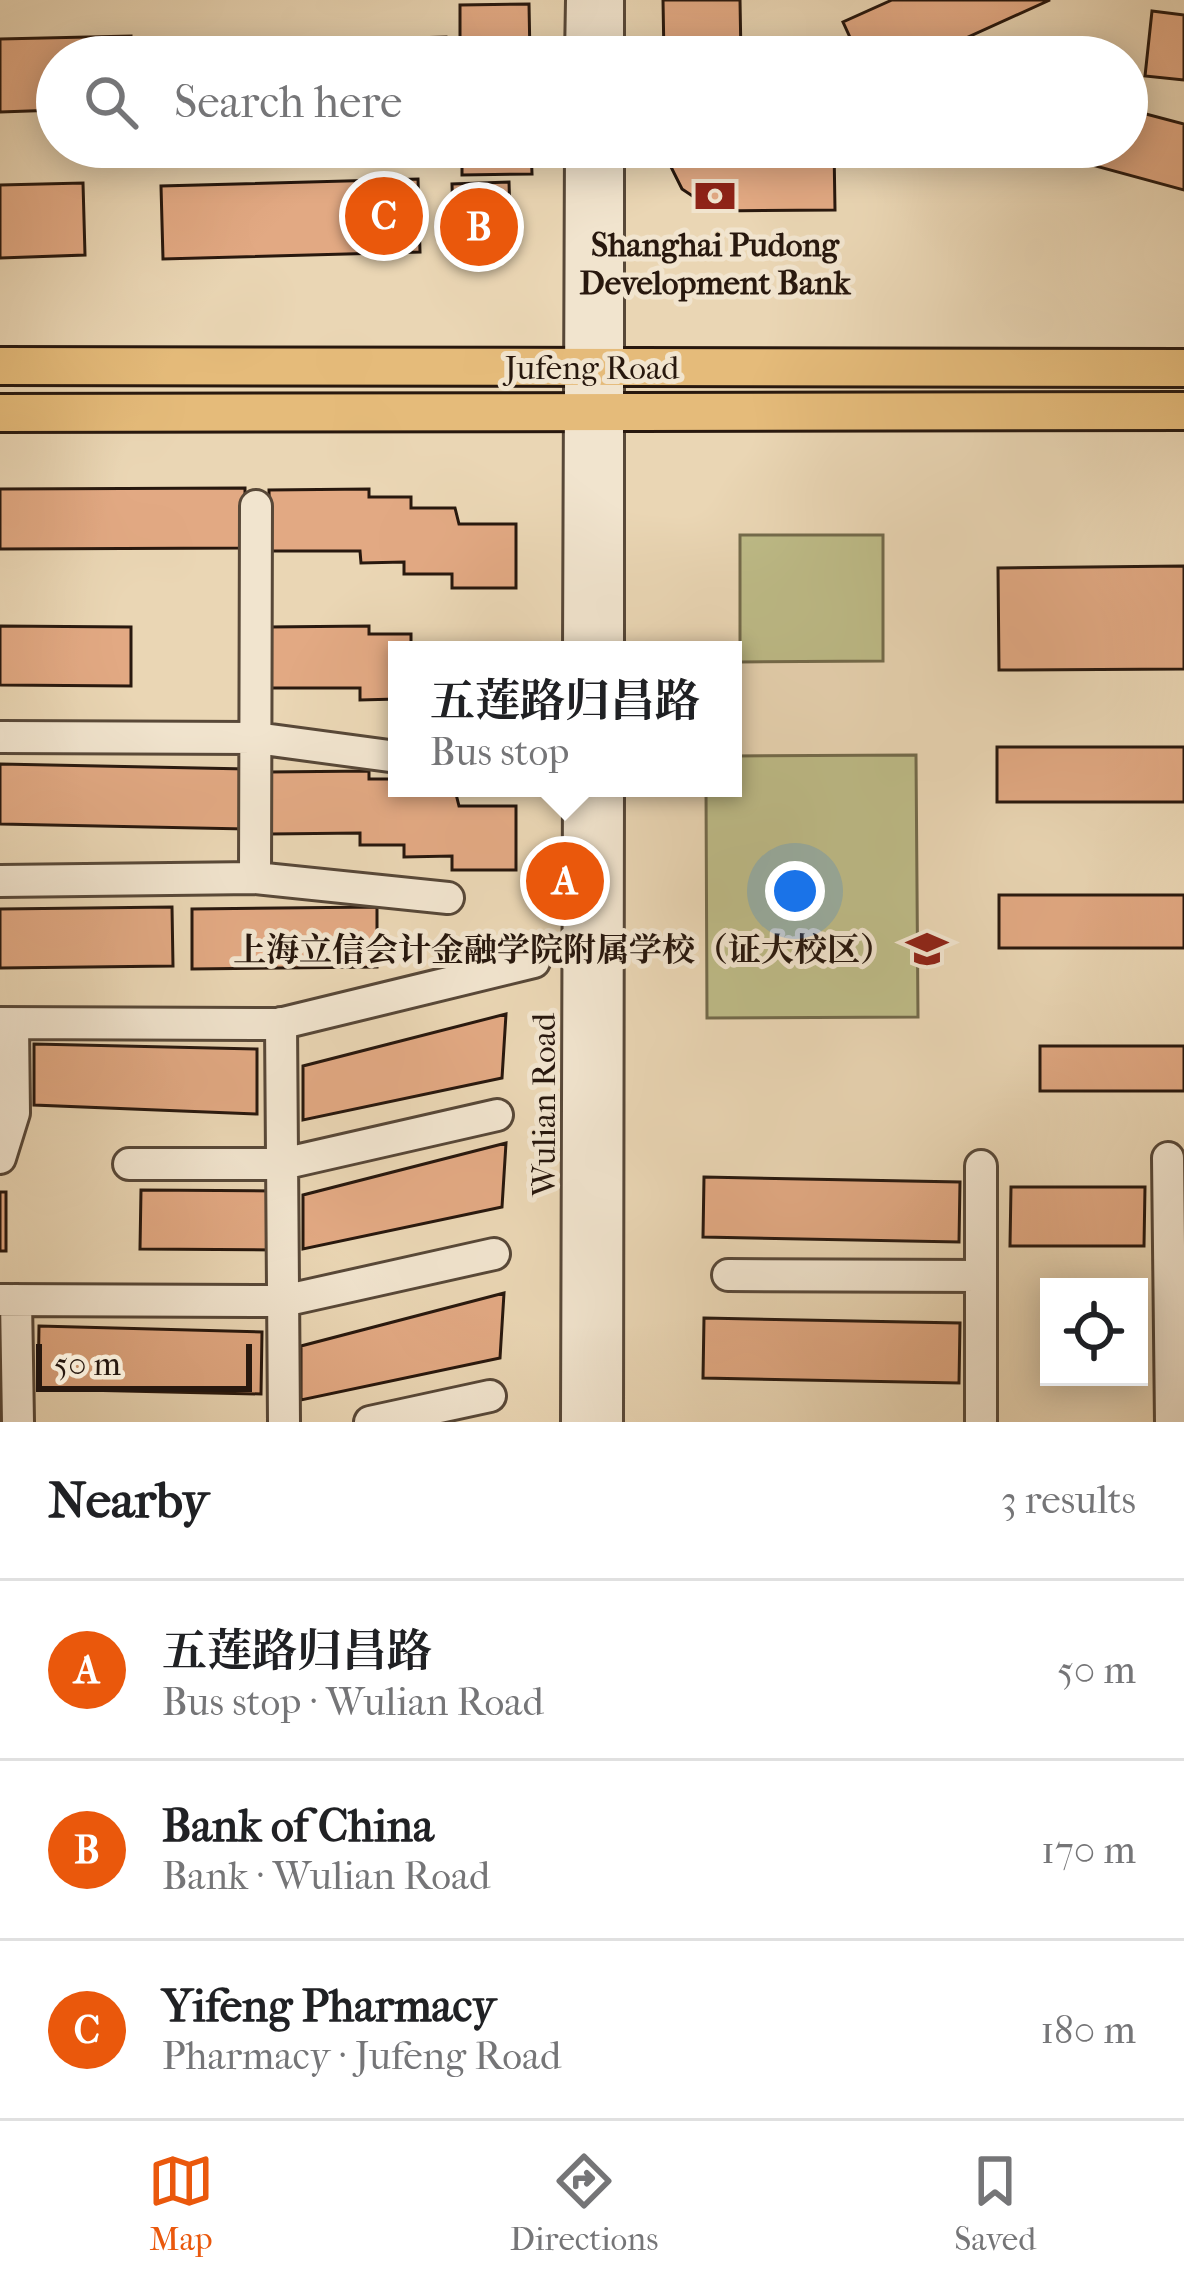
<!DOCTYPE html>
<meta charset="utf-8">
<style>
body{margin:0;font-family:"IM FELL French Canon","Noto Serif SC",serif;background:#f2f2f2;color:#202124}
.controls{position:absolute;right:36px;bottom:36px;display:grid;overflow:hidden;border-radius:0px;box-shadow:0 6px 30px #0003}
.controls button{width:108px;height:108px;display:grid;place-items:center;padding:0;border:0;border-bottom:3px solid #e0e0e0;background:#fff;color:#202124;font:60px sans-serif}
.scale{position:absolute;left:36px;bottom:30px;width:216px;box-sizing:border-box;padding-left:12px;border:6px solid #28180e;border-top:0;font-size:33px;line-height:42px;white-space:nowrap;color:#28180e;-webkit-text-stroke:9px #f1e4ce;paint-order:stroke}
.you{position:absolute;left:795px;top:891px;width:42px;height:42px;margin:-30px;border:9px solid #fff;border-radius:50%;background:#1a73e8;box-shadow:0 0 0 18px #1a73e833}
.badge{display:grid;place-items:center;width:78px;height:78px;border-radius:50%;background:#ea580c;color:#fff;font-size:39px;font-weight:700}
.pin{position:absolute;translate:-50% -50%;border:6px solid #fff;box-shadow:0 3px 12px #0006}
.popup{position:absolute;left:388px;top:641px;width:354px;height:156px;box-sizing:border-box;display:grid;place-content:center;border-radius:0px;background:#fff;filter:drop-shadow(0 3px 9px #0005);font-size:39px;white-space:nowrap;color:#757577}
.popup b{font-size:45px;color:#202124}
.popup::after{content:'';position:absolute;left:50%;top:100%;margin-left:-24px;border:24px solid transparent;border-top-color:#fff}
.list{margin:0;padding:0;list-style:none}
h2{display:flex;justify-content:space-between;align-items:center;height:156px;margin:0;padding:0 48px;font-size:51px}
h2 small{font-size:39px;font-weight:400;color:#757577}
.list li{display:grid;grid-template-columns:78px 1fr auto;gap:36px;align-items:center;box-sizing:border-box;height:180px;padding:0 48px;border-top:3px solid #e0e0e0}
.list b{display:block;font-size:45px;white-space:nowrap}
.list p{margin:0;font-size:39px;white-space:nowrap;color:#757577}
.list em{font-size:39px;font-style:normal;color:#757577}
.icon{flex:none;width:66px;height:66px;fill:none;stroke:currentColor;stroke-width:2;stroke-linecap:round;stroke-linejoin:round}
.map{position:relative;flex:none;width:1184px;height:1422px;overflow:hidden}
.search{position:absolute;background:#fff;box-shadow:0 6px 30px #0003;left:36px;right:36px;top:36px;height:132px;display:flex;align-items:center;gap:30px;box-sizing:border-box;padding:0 42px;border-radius:66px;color:#757577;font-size:45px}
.sheet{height:696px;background:#fff}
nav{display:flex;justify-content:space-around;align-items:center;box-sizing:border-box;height:168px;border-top:3px solid #e0e0e0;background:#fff;font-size:33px;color:#757577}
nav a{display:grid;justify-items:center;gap:6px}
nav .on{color:#ea580c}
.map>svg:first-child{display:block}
.green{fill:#bebc88;stroke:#736a4b;stroke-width:3}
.building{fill:#e2a983;stroke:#28180e;stroke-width:3}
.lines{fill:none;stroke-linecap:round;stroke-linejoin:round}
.minor-casing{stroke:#584838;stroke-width:36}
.major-casing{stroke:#28180e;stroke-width:42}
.minor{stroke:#f1e4ce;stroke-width:30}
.major{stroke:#e5bb7a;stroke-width:36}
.labels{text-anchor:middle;stroke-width:10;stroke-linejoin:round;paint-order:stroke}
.poi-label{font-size:33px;font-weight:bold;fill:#28180e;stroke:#f1e4ce}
.street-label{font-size:33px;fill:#28180e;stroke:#f1e4ce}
</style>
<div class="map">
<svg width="1184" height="1422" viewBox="0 0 1184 1422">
<rect width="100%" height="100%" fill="#ead6b4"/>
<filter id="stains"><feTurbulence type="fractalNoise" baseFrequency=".00167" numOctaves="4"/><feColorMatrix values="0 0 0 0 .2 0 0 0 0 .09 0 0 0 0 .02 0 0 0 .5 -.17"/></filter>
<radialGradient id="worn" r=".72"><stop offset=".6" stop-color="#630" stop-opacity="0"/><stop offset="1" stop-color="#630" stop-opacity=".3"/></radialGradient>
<path class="green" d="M740,535H883V661L740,662Z
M916,755L918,1017L707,1018L706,788H733V756Z"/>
<path class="building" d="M663,0H740L741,57H664Z
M892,0H1050L924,57H859L843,22Z
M529,4L530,57H460V5Z
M1152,11L1184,15V80L1145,76Z
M131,36V57H57V110L0,112V39Z
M446,37L447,57H190V44Z
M1127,109L1184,124V190L1044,152L1045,147H1127Z
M462,147H531L532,174L462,175Z
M834,147L835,210L715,211L682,189L661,147Z
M418,179L420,252L163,259L161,186Z
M509,182L510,217L499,236L483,251L454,252L452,184Z
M83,183L85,255L0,258V185Z
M245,488V548L0,549V489Z
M369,489V497H411V508H455L459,524H516V588H452V574H404V562L361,563L360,551H270L269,490Z
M1184,566V669L999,670L998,568Z
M0,626L131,627V686L0,685Z
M369,626V634H411V645H454L456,650H397V699L360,700V688H269L268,627Z
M997,747H1184V802H997Z
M0,764L247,769L246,829L0,824Z
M369,771V779H397V788L455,790L459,806H516V870H452V856L404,857V845H360V833L270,834L269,772Z
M999,895H1184V948H999Z
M172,907L173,966L0,968V909Z
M377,907V967L192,969V909Z
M506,1014L502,1078L303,1120V1066Z
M34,1044L257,1049V1114L34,1105Z
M1040,1046H1184V1091H1040Z
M506,1143L502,1207L303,1249V1195Z
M704,1177L960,1182L959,1242L703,1237Z
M1011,1187H1145L1144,1246H1010Z
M141,1190L275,1191L274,1250L140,1249Z
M0,1192H6V1251H0Z
M504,1293L500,1358L301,1400V1346Z
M704,1318L960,1323L959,1383L703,1378Z
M39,1326L262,1332L261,1394L38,1389Z"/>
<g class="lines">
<g class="minor-casing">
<path id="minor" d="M608,0V57
M581,57L582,0
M579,650L581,147
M608,650V147
M0,737L256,738L397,757
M255,878L256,506
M0,881L255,878L448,898
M0,1023L279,1024L534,962
M281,1023L284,1422
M0,1158L14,1113L13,1024
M1168,1158L1171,1422
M129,1164H282L497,1115
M981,1166V1422
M728,1275L981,1276
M0,1300L283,1301L494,1254
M16,1300L18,1422
M370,1422L490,1396
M577,1422L579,788
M607,1422L608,788"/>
</g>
<g class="major-casing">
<path id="major" d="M0,366L1184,368
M0,413L1184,411"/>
</g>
<use href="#minor" class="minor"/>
<use href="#major" class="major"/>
</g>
<defs>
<g id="bank-bare" transform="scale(3.24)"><path d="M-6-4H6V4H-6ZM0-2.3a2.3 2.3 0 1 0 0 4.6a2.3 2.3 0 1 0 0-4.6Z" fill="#8f2418" stroke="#f1e4ce" stroke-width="2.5" paint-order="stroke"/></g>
<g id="school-bare" transform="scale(3.24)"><path d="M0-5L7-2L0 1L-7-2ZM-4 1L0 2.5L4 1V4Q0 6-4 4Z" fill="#8f2418" stroke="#f1e4ce" stroke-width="2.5" paint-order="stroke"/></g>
</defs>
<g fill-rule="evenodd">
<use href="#bank-bare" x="715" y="196"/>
<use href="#school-bare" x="927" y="949"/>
</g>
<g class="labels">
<g class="poi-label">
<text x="715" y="256">Shanghai Pudong<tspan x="715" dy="38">Development Bank</tspan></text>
<text x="893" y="961" text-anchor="end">上海立信会计金融学院附属学校（证大校区）</text>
</g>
<g class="street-label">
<text x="592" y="379">Jufeng Road</text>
<text transform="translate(543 1105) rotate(-90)" y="12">Wulian Road</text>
</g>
</g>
<rect width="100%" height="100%" filter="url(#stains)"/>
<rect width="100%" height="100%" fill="url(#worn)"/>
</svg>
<div class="controls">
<button><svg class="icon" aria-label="locate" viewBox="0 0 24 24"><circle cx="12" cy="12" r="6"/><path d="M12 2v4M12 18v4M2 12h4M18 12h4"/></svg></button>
</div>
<div class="scale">50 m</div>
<div class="you"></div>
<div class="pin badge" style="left:565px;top:881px">A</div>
<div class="popup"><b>五莲路归昌路</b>Bus stop</div>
<div class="pin badge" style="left:479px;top:227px">B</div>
<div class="pin badge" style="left:384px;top:216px">C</div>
<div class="search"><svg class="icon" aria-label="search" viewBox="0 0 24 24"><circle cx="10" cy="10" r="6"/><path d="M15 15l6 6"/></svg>Search here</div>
</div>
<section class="sheet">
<h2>Nearby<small>3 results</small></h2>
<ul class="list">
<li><span class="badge">A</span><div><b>五莲路归昌路</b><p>Bus stop · Wulian Road</p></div><em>50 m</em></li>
<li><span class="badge">B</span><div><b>Bank of China</b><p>Bank · Wulian Road</p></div><em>170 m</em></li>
<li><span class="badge">C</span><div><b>Yifeng Pharmacy</b><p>Pharmacy · Jufeng Road</p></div><em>180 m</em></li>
</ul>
</section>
<nav>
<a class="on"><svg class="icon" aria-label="map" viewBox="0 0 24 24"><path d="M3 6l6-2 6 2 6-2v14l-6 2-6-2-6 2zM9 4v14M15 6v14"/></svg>Map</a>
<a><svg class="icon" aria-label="directions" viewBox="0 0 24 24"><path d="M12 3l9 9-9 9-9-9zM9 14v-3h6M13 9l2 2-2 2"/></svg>Directions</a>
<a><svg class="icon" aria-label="saved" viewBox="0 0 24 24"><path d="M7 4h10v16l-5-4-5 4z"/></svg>Saved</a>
</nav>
